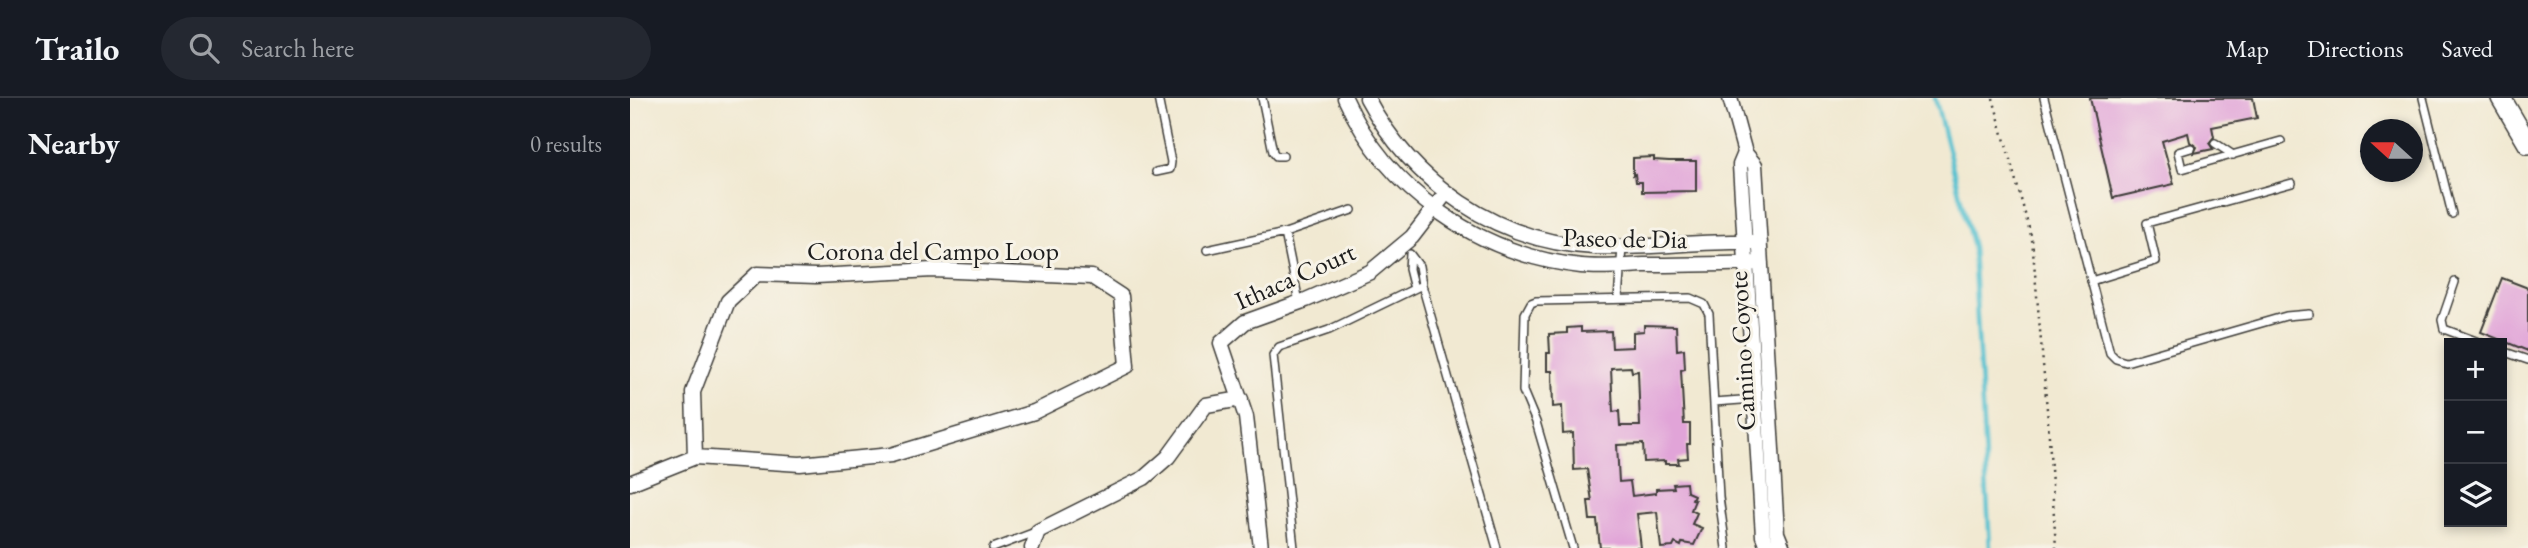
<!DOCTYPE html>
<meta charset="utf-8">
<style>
body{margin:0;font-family:"EB Garamond",serif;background:#242831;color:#f1f3f6}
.controls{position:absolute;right:21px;bottom:21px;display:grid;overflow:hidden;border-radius:0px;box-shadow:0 4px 10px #0003}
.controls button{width:63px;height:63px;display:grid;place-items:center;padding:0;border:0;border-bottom:2px solid #363941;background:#171b24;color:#f1f3f6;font:35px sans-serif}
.compass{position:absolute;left:1730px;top:21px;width:63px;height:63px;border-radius:50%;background:#171b24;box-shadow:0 4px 10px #0003;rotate:291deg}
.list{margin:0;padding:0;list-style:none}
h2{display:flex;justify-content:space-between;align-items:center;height:91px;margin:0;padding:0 28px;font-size:30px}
h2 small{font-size:23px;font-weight:400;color:#9ea1a6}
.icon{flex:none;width:38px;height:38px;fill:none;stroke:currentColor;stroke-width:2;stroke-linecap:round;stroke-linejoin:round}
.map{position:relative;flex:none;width:1898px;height:450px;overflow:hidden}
header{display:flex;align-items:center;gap:42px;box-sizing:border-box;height:98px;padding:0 35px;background:#171b24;border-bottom:2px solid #363941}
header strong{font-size:33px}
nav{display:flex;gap:38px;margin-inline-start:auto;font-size:24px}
.search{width:490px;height:63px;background:#242831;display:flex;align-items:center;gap:18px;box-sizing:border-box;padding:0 24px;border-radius:38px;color:#9ea1a6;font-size:26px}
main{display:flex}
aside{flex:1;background:#171b24}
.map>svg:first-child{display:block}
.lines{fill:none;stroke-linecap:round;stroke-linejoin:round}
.stream{stroke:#55c1d0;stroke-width:4.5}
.building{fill:#e1a4d8;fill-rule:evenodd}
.service-casing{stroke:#3c3b37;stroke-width:10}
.minor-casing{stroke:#3c3b37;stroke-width:17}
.secondary-casing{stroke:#3c3b37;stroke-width:22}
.path{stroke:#3c3b37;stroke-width:2.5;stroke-dasharray:2 5;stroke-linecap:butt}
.service{stroke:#fff;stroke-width:7}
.minor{stroke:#fff;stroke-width:14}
.secondary{stroke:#fff;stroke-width:19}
.labels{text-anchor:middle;stroke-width:6;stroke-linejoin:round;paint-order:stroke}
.street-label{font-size:26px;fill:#1c1c1c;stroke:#f7f3e8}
</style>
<header>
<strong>Trailo</strong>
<div class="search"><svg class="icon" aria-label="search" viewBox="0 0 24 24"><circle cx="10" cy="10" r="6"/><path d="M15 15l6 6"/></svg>Search here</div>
<nav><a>Map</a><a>Directions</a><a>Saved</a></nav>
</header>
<main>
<aside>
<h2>Nearby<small>0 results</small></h2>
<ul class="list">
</ul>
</aside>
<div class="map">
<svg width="1898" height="450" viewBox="0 0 1898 450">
<rect width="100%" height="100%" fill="#f7f3e8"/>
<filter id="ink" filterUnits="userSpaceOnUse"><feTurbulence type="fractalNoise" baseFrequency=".0143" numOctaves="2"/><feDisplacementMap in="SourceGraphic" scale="14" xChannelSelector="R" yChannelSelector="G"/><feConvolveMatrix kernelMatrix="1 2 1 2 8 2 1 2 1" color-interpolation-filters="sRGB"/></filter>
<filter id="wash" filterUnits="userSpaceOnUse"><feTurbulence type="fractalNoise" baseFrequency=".00686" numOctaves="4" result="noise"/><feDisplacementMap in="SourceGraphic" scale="28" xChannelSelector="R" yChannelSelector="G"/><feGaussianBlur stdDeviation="1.57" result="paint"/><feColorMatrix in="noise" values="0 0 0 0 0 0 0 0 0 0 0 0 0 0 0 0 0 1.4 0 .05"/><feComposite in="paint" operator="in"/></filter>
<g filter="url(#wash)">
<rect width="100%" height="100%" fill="#f1e9d2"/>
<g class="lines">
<path class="stream" d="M1305,0L1343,149L1360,450"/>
</g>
<g id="blocks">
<path class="building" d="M1460,0H1623L1627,20L1582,29L1584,39L1579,45L1583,51L1564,55L1567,49L1560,44L1558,35L1532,43L1544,86L1483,100Z
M1024,59V62L1039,63H1066V93L1012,94V84H1006L1005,76L1003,77V60Z
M1872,180L1898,190V253L1851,234Z
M1014,227L1046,228L1047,252L1054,251L1055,271L1051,272L1054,326H1060V346H1057L1058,360L1048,361L1049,366H1035V363L1014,364L1013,346L987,347L989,384L1000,383L1002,398L1026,395V391L1044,390L1043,386L1056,385L1057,394L1064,397L1062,401L1065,402L1061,412L1067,415L1062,426L1072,430L1064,447L1052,445L1051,448L1045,445L1043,449L1031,450L1027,414L1007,416L1011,450H970L967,422H960L958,403H962L957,371L944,372L943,335L933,336L932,308L923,309L922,273H917V255H920L919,236L937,235V230L951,229V234L981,233L982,250L1003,249V234L1014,233ZM1001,269L1002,274L1008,273L1010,328H990L989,313L983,314L981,270Z"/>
</g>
</g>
<g filter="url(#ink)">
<use href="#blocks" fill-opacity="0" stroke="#3c3b37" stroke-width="2"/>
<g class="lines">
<g class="service-casing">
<path id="service" d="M632,0L643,54L646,58H653
M1414,0L1480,255L1486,261L1496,264L1656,218L1679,216
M1793,0L1822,116
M1585,45L1603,57
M1561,50L1548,54L1552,71L1651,43
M526,74L540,71L541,64L528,0
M655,135L722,112
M577,152L655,135L669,204
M1461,183L1526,163L1517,125L1662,85
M1825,184L1812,222L1814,231L1851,245
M784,191L779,171L780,156L789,168L792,187L867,450
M988,201L992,150
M1872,253L1898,262
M1084,304L1125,301
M363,450L408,433
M664,450L643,257L649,249L699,232L792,187
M943,450L906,324L893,293L895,216L901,205L906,203L1060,200L1074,206L1079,216L1089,399L1096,450"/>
</g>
<g class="minor-casing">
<path id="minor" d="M715,0C757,93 849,157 951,168C972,170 993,168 1014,167C1053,167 1092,166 1131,165
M737,0C782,85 866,144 964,149C1019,151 1074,142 1130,144
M1100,0L1115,55L1125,67L1147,435L1153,450
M1115,55L1110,67L1133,438L1138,450
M0,385L65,359L170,366L261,357L404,314L497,268L491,198L462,179L303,172L186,178L127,176L98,203L63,294L65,359
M402,450L408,433L514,380L538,359L576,307L611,301
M631,450L616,319L591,245L615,224L676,202L740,174L782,139L816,95"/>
</g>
<g class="secondary-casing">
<path id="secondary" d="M1871,0L1898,46"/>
</g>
<path class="path" d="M1363,0L1402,141L1418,323L1426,450"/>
<use href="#service" class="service"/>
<use href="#minor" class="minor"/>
<use href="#secondary" class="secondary"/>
</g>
</g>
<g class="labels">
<g class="street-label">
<text transform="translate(995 140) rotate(1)" y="9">Paseo de Dia</text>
<text x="303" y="162">Corona del Campo Loop</text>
<text transform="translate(665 178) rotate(-24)" y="9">Ithaca Court</text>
<text transform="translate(1112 253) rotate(-93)" y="9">Camino Coyote</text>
</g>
</g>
</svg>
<div class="controls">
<button>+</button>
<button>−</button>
<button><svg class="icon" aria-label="layers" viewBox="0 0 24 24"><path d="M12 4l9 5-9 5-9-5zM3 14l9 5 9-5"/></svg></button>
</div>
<svg class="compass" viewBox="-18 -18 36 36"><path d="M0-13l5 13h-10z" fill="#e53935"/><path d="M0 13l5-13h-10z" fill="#9ea1a6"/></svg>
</div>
</main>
